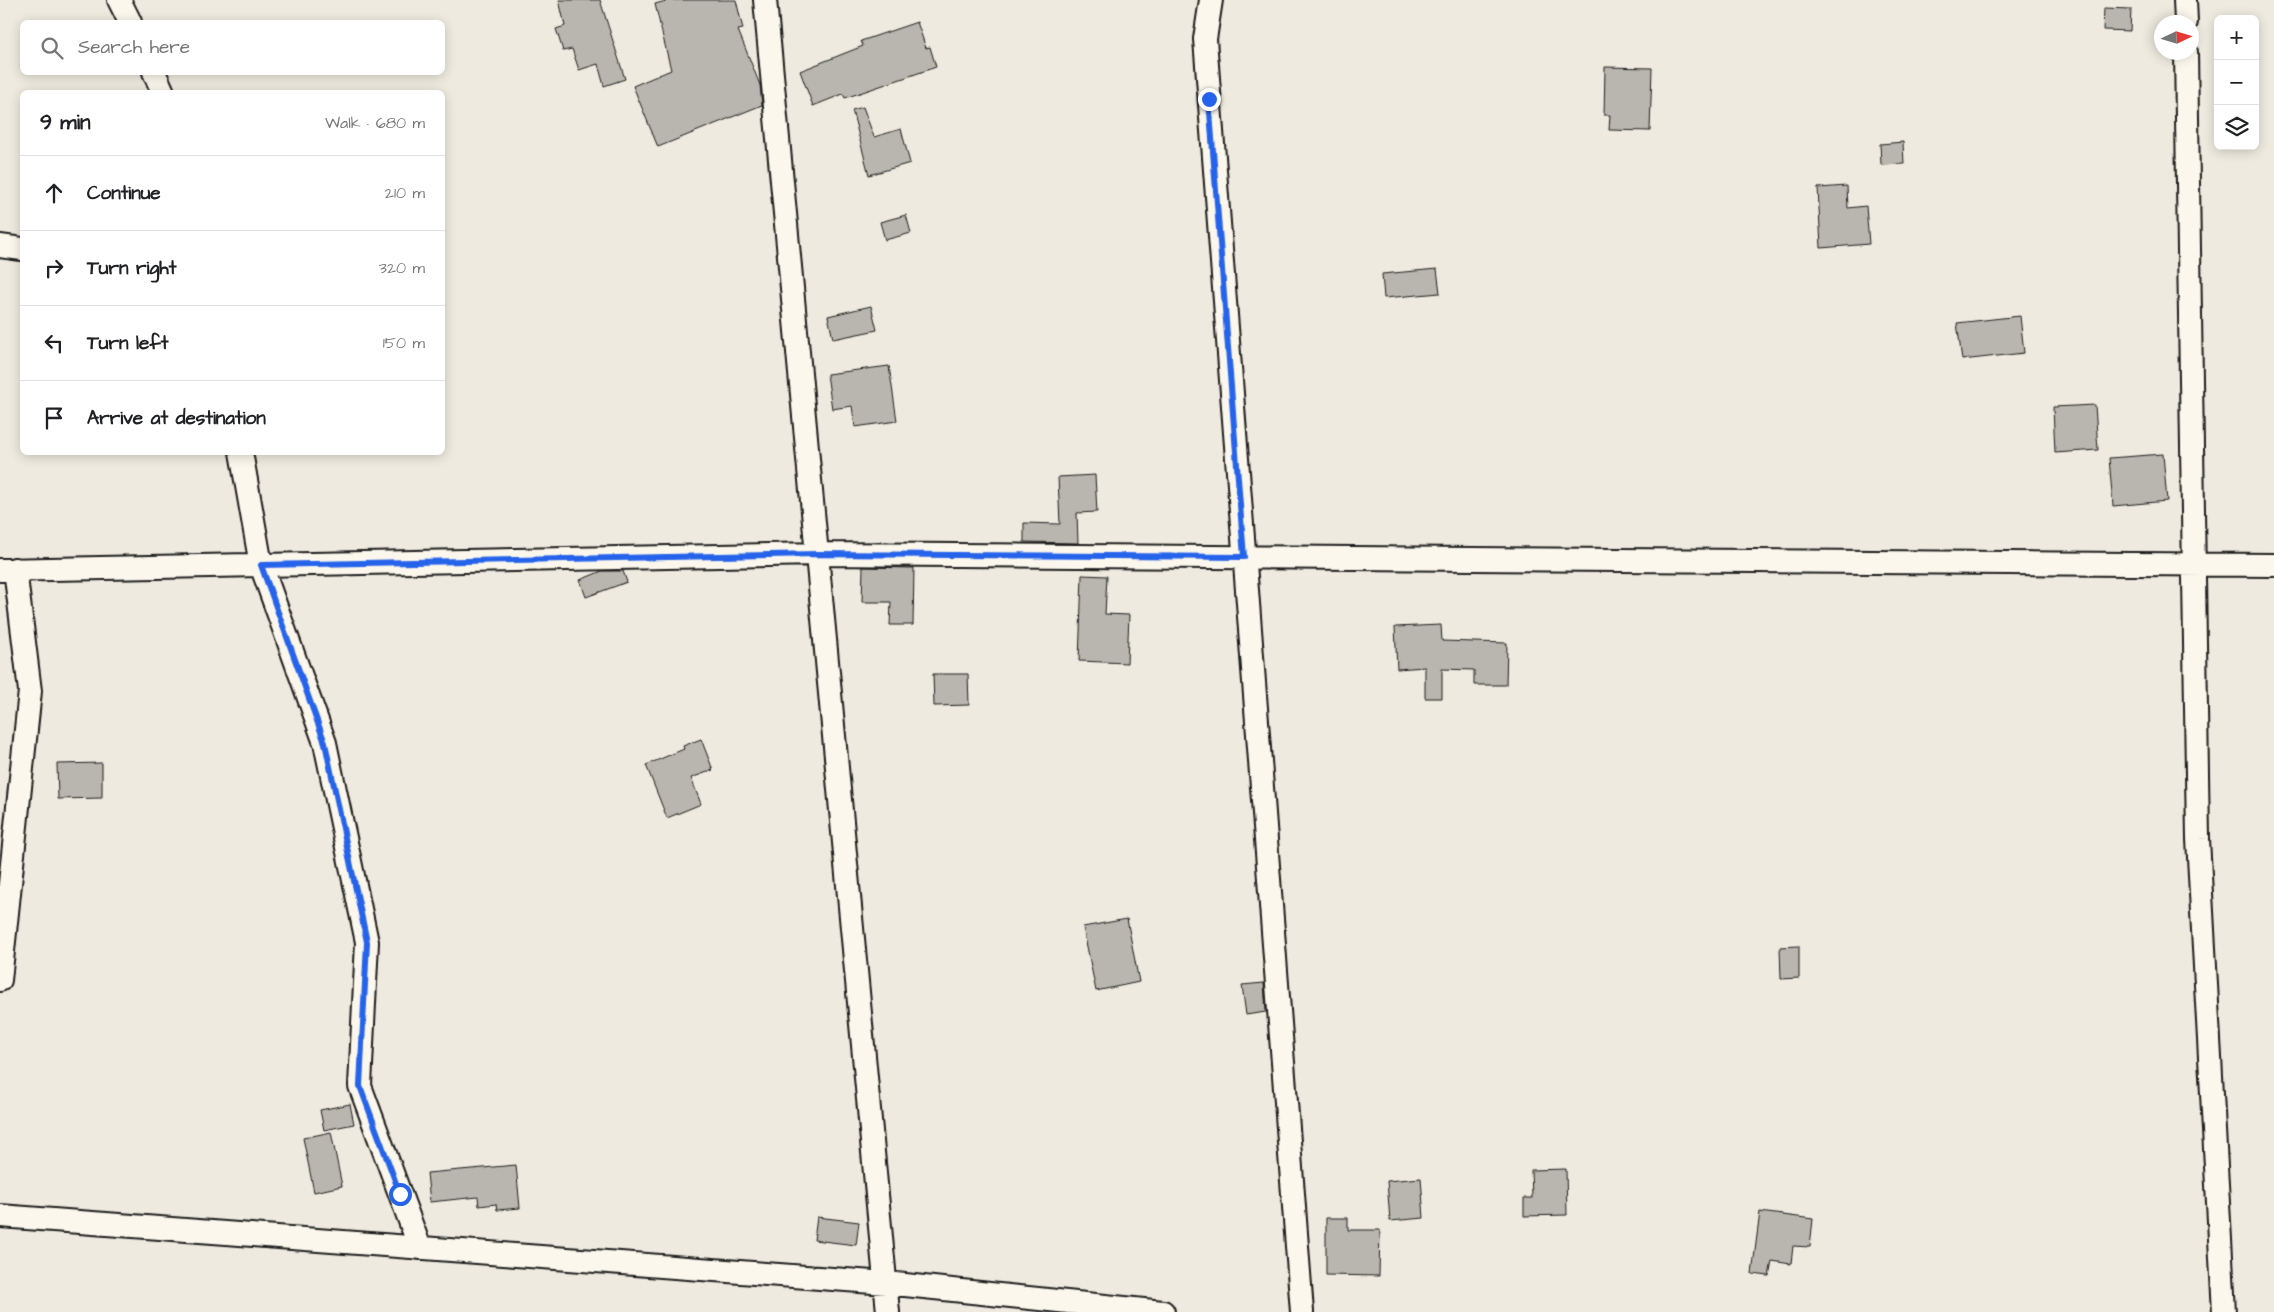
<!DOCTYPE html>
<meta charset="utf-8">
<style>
body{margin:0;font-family:"Architects Daughter",sans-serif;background:#f2f2f2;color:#202124}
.controls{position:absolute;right:15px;top:15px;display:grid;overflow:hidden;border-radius:8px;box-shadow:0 2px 12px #0003}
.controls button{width:45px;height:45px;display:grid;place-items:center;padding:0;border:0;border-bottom:1px solid #e0e0e0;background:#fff;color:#202124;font:25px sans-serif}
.compass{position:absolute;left:2154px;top:15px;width:45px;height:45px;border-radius:50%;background:#fff;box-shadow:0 2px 12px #0003;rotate:86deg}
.stop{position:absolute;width:15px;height:15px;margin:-11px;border:4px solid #2563eb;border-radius:50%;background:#fff}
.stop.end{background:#2563eb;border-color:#fff;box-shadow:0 1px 5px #0008}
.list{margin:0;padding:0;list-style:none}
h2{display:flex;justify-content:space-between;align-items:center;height:65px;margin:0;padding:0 20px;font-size:21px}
h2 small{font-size:16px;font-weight:400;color:#757577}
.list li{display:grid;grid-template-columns:32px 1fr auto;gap:15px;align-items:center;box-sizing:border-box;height:75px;padding:0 20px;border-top:1px solid #e0e0e0}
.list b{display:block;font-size:19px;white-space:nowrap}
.list em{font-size:16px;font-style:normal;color:#757577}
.icon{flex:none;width:28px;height:28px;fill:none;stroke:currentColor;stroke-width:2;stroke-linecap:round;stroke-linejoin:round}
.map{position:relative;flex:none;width:2274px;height:1312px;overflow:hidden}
.search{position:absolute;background:#fff;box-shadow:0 2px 12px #0003;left:20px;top:20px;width:425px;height:55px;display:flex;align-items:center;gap:12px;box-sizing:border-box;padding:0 18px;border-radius:8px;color:#757577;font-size:19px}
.panel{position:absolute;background:#fff;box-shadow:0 2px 12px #0003;left:20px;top:90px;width:425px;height:365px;border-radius:8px}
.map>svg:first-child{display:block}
.building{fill:#b9b6af;stroke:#1c1c1c}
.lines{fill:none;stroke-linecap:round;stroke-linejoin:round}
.minor-casing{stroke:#1c1c1c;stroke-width:26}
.minor{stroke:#fbf7ec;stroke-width:22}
.route{stroke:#2563eb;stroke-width:6}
</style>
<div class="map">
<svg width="2274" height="1312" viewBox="0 0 2274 1312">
<rect width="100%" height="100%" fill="#eeeadf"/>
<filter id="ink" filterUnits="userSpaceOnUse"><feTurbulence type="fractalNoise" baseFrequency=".02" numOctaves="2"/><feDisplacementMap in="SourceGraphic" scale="10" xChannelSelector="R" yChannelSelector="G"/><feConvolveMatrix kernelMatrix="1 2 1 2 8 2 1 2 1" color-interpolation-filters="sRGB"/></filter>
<g filter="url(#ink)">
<path class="building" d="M559,0H600L625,79L604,86L598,64L579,70L572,49L563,51L556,29L565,26Z
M670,0H736L743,29L738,30L760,85L762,105L658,147L633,86L671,70L655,4Z
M2104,8L2131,9L2130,31L2103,30Z
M917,22L926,48L930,47L936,67L845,98L843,94L813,106L800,71L863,46L861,41Z
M1605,67L1652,68L1650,131L1609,130L1610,115H1604Z
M863,107L874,137L901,129L910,163L869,175L852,110Z
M1903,142L1904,164L1881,165L1880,144Z
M1847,186L1848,208L1866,206L1869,244L1821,248L1818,188Z
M906,215L911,233L885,240L880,222Z
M1437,269L1440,293L1384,298L1382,274Z
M871,306L877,330L833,339L828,316Z
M2020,316L2024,353L1962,360L1957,323Z
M889,366L897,421L855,427L852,406L832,409L827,374Z
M2095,405L2098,450L2055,453L2053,407Z
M2163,454L2167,501L2113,506L2109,458Z
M1095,475L1097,512L1077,513L1078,543L1024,542V523L1060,524L1058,477Z
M863,567L914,568L913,625H890L891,602H862Z
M602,571H623L627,582L586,597L580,580Z
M1082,575L1107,576L1105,614L1129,615L1127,663L1079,661Z
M1441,625L1442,641L1507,643L1506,685H1474V670L1442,669V698H1425V667L1397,669L1395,627Z
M933,674H968L969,705L934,706Z
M701,739L713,770L691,778L701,804L667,818L646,765L684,749L683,746Z
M102,763V798L58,799L57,764Z
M1127,919L1139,982L1096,991L1083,927Z
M1799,946V978L1781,979L1780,947Z
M1264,983L1266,1012L1246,1015L1242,985Z
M350,1104L354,1124L324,1130L320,1110Z
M331,1132L342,1186L314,1192L303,1138Z
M516,1165L520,1208L497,1210L496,1204L479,1206L478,1197L430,1202L427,1173Z
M1566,1169L1567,1215L1524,1216V1198H1532L1531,1170Z
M1421,1178L1424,1218L1390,1221L1387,1181Z
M1760,1212L1813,1219L1810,1247L1793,1246L1791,1264L1772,1261L1769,1276L1752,1274Z
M817,1217L859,1222L856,1245L814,1240Z
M1326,1218H1348V1230H1380L1379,1276L1326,1275Z"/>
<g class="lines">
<g class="minor-casing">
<path id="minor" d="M119,0L130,22
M765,0L888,1312
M1211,0L1205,39L1302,1312
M2185,0L2186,22
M2186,52L2198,839L2224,1312
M154,72L163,92
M0,246L22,249
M241,452L261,565L325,743L367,942L360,1086L420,1248
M0,570L818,554L2274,565
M0,980L30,691L15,569
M0,1216L886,1283L1163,1312"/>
</g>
<use href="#minor" class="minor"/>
</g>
</g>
<g class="lines" filter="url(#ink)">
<path class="route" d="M400,1194L360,1086L367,942L325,743L261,565L818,554L1244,557L1209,99"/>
</g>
</svg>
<div class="controls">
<button>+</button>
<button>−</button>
<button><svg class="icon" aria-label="layers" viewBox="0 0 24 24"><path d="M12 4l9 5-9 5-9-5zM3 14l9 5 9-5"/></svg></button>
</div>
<svg class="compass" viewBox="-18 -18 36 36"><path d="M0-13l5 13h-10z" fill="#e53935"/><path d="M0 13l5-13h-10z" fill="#757577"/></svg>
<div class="stop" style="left:400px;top:1194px"></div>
<div class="stop end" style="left:1209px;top:99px"></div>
<div class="search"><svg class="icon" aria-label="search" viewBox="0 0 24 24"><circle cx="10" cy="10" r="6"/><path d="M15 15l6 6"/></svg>Search here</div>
<section class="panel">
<h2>9 min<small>Walk · 680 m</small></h2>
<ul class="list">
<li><svg class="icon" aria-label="ahead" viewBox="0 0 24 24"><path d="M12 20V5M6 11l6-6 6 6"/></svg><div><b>Continue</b></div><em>210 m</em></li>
<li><svg class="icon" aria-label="right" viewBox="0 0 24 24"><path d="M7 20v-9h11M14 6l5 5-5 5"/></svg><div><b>Turn right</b></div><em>320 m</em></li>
<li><svg class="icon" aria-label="left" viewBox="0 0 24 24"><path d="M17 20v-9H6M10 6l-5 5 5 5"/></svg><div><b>Turn left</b></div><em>150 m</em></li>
<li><svg class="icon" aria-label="arrive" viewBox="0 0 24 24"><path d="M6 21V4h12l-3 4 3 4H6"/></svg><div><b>Arrive at destination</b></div></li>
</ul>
</section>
</div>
